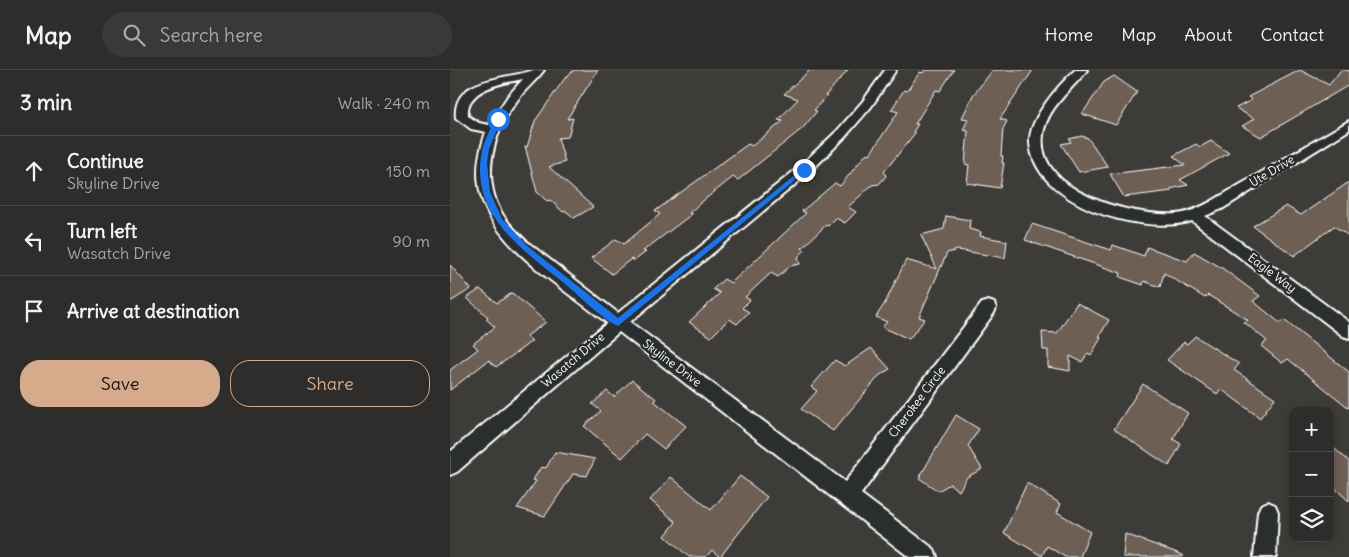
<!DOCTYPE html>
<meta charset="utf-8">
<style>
body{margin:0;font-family:Delius,sans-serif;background:#3a3937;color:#f1f3f6}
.controls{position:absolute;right:15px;bottom:15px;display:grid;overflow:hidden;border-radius:10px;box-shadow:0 2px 8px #0003}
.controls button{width:45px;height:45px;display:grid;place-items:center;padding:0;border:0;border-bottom:1px solid #494947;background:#2e2d2b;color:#f1f3f6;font:25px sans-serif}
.stop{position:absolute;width:15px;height:15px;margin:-11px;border:4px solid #1a73e8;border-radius:50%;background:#fff}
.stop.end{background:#1a73e8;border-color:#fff;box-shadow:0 1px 5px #0008}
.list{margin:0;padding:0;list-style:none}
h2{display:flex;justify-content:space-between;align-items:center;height:65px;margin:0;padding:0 20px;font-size:21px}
h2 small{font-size:16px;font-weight:400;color:#a7a8a9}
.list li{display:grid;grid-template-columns:32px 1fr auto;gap:15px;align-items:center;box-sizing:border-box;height:70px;padding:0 20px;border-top:1px solid #494947}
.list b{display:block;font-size:19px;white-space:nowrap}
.list p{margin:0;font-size:16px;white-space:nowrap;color:#a7a8a9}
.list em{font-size:16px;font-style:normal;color:#a7a8a9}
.actions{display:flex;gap:10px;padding:15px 20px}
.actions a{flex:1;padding:11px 0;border:1px solid #d6ab8b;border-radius:20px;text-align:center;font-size:18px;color:#d6ab8b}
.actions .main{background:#d6ab8b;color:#111}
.icon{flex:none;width:28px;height:28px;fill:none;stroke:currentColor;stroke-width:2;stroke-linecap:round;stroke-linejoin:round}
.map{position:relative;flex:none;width:899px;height:487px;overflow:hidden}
header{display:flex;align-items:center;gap:30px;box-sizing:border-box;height:70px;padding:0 25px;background:#2e2d2b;border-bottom:1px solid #494947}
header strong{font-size:24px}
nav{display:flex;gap:28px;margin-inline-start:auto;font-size:18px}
.search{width:350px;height:45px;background:#3a3937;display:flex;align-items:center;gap:12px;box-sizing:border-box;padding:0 18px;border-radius:28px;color:#a7a8a9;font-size:19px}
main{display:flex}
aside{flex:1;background:#2e2d2b}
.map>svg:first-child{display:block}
.building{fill:#6e5f54;stroke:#fff}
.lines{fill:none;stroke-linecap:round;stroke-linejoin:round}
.street-casing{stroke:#fff;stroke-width:4}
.street{fill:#2a2d2e;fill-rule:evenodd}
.route{fill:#1a73e8}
.labels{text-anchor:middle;stroke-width:5;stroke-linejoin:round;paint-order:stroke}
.street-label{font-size:12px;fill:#fff;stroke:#2a2d2e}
</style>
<header>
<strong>Map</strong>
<div class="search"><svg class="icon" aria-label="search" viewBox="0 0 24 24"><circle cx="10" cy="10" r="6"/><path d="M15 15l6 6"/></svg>Search here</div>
<nav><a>Home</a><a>Map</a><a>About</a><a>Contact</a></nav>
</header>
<main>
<aside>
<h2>3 min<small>Walk · 240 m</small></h2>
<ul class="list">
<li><svg class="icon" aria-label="ahead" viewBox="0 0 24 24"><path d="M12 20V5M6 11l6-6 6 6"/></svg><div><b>Continue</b><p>Skyline Drive</p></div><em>150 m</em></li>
<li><svg class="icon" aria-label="left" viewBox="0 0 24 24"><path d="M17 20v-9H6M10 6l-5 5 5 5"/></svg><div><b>Turn left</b><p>Wasatch Drive</p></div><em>90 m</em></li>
<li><svg class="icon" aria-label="arrive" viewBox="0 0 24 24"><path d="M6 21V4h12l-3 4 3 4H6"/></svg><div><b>Arrive at destination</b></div></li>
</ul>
<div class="actions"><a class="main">Save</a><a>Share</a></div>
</aside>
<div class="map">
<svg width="899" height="487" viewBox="0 0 899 487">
<rect width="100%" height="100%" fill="#3e3c39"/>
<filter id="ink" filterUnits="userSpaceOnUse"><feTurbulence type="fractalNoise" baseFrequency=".02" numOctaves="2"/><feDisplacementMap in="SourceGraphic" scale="10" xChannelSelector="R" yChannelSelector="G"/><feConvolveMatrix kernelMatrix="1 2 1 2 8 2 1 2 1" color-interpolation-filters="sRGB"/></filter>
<g filter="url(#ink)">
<path class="building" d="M124,0H148L117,49L123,48L118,67L108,68L115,92L99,97L143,137L124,148L116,141L113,142L100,130L97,131L87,122L75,76L77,77L85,51L115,8Z
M360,0H398L375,26H377L364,40L367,41L353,58L288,110L283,107L249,134L239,143L242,144L193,181L196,182L184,191L181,189L162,204L141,188L166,169L174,174L210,144L205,141L298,74L302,76L333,51L328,50L348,29L334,24Z
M475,0H504L490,21L486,20L465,54H468L463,62L465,63L434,102L436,106L429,114L422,115L398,137L406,142L395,153L386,148L378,156L376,155L352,178L355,180L348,187L350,194L340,196L328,207L321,203L295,227L300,230L292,238L299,242L287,254L279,249L261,267L239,252L270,223L263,219L274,209L281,213L356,143L352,141L385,113L390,116L417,83L420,84L448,42L441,40L454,20L457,21L470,2L473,3Z
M543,0H583L550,49L557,51L553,59L551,86H553L552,93H554L550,118L517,113L519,95L515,94L518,61L513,60L518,49L512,48L523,25Z
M850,0L879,15L891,0H899V15L811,67L792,56L804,49L786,38L802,30L798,27Z
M664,6L687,22L666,55L632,44L654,12Z
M632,66L638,68L658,97L629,102L611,74L621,72L619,69Z
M761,71L779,83L730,110L738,115L720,119L722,121L674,127L660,104L735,95L723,86L746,74L750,77Z
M899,112V166L884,156L844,186L803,156L836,136L851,145Z
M496,146L520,150L519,159L531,162L530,166L557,171L555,188L508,180L497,183L469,247L475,249L459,269L432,257L437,252L426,247L435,233L456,190L487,199L471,165L494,159Z
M582,154L661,180L663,175L694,186L697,177L737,191L744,182L772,198L810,226L803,231L830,253L834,250L899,302V338L838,289L832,293L811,276L817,271L794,252L798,250L758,225L755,228L714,203L710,217L694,211L693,215L670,207L671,203L575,170Z
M0,195L21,219L0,232Z
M30,219L47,233L62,223L96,252L77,266L82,271L59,288L46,297L39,290L0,320V300L28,279L23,274L45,257L36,249L38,247L17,228Z
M627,233L659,250L649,267L651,268L641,285L638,283L632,292L620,286V301L598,297V280H593L592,262L607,263Z
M745,266L789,294L784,300L825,328L810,348L771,319L767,324L717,290L734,272L737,274Z
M421,278L440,299L430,305L383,361L351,339L367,321L361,317L385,290L395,296Z
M182,310L206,329L204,331L236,356L214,379L195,364L172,388L134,356L151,341L142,334L157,321L164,327Z
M693,314L738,343L723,369L731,374L719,396L664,359Z
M506,345L529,359L518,376L532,399L517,407L509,421L500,414L488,421L469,408Z
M880,375L899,391V431L880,414Z
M105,382L145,389L137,406L123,404L95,446L67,438L86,411L83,410L91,397L96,398Z
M290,406L317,427L270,487L262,480L256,487H239L215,466L226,452L200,430L221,407L261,440Z
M577,413L611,434L607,442L640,462L630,487H615L597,476L592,486L554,463Z
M675,464L733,485V487H673Z"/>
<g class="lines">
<g class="street-casing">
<path id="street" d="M83,0H94C86,11 74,20 66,32C44,61 32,103 49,138C55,151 66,161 76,171L168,243L349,97L387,61L413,31L435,0H446L421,37L395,67L359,103L180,252L395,412L532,233L538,231L544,233L546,238L544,243L411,424L484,479L487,487H459L169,262L7,402L0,405V382L157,253C115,219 36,173 29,115C26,96 30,80 36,62L21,59L6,48C2,6 57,10 83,0ZM73,9L58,26L39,55L29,53L18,46C15,19 52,13 73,9Z
M625,0H637C621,21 597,37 593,65C585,123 684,147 726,144C739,143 751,137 762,131L899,51V60L772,139L755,146L899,252V268L893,266L742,151C691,166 585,135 580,73C578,49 609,15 625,0Z
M818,432L825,435L828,442L826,487H804L808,442L811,435Z"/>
</g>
<use href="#street" class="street"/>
</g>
</g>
<path class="route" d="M48,47L51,49L39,79L37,93L40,122L52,149L76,175L168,248L352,99L357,100L168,256C152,249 128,225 114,213C71,179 19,143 32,81C34,70 41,59 45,49Z"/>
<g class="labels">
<g class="street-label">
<text transform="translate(822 101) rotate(-31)" y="4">Ute Drive</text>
<text transform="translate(822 203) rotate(37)" y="4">Eagle Way</text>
<text transform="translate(123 290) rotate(-40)" y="4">Wasatch Drive</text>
<text transform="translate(222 293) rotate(37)" y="4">Skyline Drive</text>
<text transform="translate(467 332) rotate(-53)" y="4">Cherokee Circle</text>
</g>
</g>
</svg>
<div class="controls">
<button>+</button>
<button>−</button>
<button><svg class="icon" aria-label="layers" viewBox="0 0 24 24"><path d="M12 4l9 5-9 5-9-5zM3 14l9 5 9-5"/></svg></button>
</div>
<div class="stop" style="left:48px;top:49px"></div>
<div class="stop end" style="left:354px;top:100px"></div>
</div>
</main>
